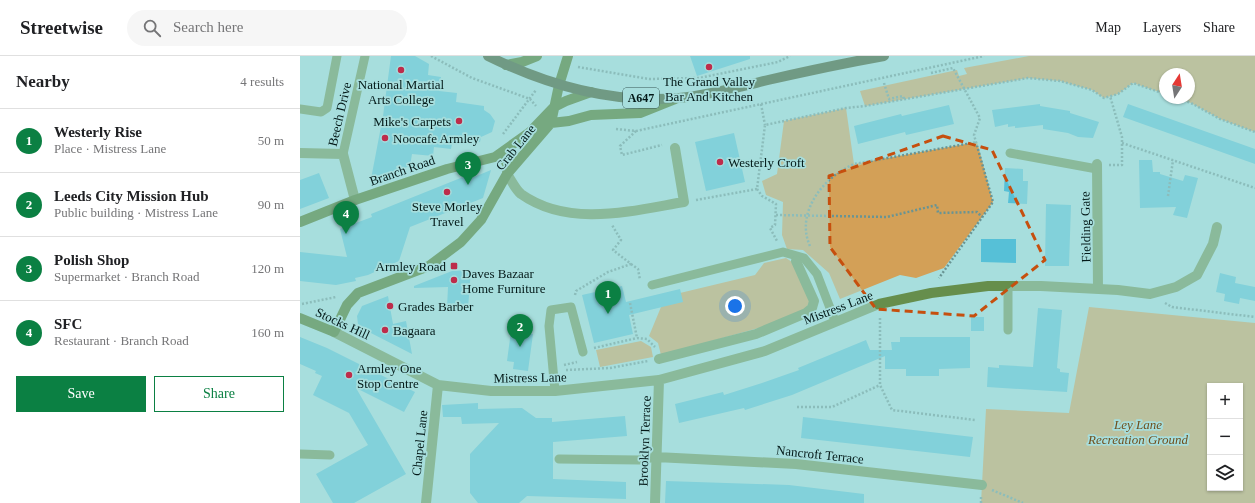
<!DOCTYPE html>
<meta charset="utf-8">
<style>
body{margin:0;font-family:"Times New Roman",serif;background:#f6f6f6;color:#202124}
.controls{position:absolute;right:12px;bottom:12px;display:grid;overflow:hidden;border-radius:0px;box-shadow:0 1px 3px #0004}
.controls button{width:36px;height:36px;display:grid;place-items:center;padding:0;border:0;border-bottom:1px solid #e0e0e0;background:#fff;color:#202124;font:20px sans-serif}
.compass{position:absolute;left:859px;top:12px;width:36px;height:36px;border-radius:50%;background:#fff;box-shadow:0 1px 3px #0004;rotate:12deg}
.you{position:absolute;left:435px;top:250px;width:14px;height:14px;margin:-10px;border:3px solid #fff;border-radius:50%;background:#1a73e8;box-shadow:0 0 0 6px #1a73e833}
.badge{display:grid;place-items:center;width:26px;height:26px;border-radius:50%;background:#0b8043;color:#fff;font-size:13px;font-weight:700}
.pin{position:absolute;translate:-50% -33px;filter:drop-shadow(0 1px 2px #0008)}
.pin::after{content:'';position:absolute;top:21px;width:14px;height:12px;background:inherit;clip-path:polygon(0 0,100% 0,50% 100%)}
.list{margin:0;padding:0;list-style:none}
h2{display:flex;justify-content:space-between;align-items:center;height:52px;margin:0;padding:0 16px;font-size:17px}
h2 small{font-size:13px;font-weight:400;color:#757577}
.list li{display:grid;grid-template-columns:26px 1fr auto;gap:12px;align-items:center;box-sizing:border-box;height:64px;padding:0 16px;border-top:1px solid #e0e0e0}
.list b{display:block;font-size:15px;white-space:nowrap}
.list p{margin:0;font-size:13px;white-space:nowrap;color:#757577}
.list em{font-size:13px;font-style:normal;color:#757577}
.actions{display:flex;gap:8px;padding:12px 16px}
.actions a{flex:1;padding:9px 0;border:1px solid #0b8043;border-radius:0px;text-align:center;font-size:14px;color:#0b8043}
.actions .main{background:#0b8043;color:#fff}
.icon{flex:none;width:22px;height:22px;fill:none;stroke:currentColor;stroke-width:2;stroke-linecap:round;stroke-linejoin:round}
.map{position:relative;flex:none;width:955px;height:447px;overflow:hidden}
header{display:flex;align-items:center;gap:24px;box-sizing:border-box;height:56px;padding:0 20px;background:#fff;border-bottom:1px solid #e0e0e0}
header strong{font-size:19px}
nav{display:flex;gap:22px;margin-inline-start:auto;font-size:14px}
.search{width:280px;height:36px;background:#f6f6f6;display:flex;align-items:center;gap:10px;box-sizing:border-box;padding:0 14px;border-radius:22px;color:#757577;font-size:15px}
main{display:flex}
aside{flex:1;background:#fff}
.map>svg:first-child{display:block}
.green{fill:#d3a057;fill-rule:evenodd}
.building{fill:#56c0d7}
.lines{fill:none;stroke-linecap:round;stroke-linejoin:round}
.path{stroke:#699493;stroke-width:2.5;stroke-dasharray:2 2;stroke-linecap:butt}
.lane{stroke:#668e4c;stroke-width:9}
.street{stroke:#668e4c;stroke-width:10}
.secondary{stroke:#3a6811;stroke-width:10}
.primary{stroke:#2d481a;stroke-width:10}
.marked{fill:none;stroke:#c64f0e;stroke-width:3;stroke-dasharray:8 5;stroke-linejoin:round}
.poi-dot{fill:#bd2c4b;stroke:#a7dedd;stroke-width:1.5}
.labels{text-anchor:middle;stroke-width:3.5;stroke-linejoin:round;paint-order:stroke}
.shield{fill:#a7dedd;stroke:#345453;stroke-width:1}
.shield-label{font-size:12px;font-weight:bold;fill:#031918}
.poi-label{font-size:13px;fill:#031918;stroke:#a7dedd;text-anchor:start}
.street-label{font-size:13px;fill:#031918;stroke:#a7dedd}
.park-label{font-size:13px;font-style:italic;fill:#704e1b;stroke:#a7dedd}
</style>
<header>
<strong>Streetwise</strong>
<div class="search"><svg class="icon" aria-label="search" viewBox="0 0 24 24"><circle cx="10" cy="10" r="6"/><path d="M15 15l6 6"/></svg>Search here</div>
<nav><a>Map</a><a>Layers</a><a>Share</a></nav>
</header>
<main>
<aside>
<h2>Nearby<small>4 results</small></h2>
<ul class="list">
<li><span class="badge">1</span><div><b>Westerly Rise</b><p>Place · Mistress Lane</p></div><em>50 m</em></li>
<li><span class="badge">2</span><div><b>Leeds City Mission Hub</b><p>Public building · Mistress Lane</p></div><em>90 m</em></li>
<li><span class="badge">3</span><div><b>Polish Shop</b><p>Supermarket · Branch Road</p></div><em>120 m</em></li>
<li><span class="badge">4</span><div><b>SFC</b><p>Restaurant · Branch Road</p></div><em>160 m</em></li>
</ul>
<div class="actions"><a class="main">Save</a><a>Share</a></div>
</aside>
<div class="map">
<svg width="955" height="447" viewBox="0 0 955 447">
<rect width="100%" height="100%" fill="#a7dedd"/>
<path class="green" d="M729,0H955V76L920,63L891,47L876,42H889V18H865V38L833,27L818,38L804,42L792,34L760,25L728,22L565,50L560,35L657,14L659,20L667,18L664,12Z
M546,52L554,108L677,86L693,146L644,212L616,222L600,219L540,243L529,217L503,194L487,193L482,179L483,146L466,139L462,125L477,118L484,65Z
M486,202L495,208L511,242L506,253L473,268L361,299L358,287L349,280L361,251L380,237L455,219L464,207Z
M789,251L955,267V447H681L686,353L769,357ZM910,330H940V432H910Z
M341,285L351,291L353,301L300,311L296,294Z"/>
<path class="building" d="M91,0H115L129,8L128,19L141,21L139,35L157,37L156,46L184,50V54L190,58L195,65L192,76L181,81L180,86L153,83L151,93L134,91L133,100L112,98L110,110L71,123L83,60Z
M390,0H450V3L397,20Z
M740,48V50L770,55V57L799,66L793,82L778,81L768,77L743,73V69L715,72V70L708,71V68L695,71L692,54Z
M828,48L955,93V108L823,61Z
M649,49L654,68L606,79L605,76L558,88L554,70L601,58L602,60Z
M434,77L445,126L406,135L395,86Z
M839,104H852L853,116H860V118L883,125L885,119L898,122L887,162L873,159L876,151L840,152Z
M705,112L723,113V125H728L727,148L708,147L709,136L704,135Z
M191,114L183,142L110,171L99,205L68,219L55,222L56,225L36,229L0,225V196L47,201L40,173L72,161L71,158L173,117L174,121Z
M19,117L29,142L0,153V124Z
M746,148L771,149L769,210H745Z
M681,183H716V207L681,206Z
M171,214L168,252L147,251L148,231L114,232V230L152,215Z
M920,217L936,221L935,227L955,231V245L940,242L939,248L924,245L925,238L916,236Z
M322,230L326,246L380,233L383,246L329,259L333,278L294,287L282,239Z
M88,240L93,268L106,265L112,298L65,274L58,268L57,260L62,250Z
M738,252L762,254L757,312L760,313V316L769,317L767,336L687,331L688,311L699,312V309L733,311Z
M671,261H684V275H671Z
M211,275L233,278L228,315L213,313L214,306L207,305Z
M0,281L27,292L115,336L104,356L56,332L106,418L54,447H33L16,418L68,389L49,357L13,339L22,320L15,317L16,315L0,308Z
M600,281H670V312L639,313V320H606V313H585V300L492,339L445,354L444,352L379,367L375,348L423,336L424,339L462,327L499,314L498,312L566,284L570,294H592L591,286H600Z
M178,347V353L222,352L236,362H252V366L325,360L327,380L253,386V423L326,426V443L227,440L219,447H178L170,437V398L199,367L162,368L161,361H143L142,349Z
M503,361L673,381L670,401L501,382Z
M366,425L489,429L564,438V447H365Z"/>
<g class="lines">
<path class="path" d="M131,0L172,22L230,43L236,50
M278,11L349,23L399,22L478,6L490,0
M631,17L653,12L680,62L674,79L693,146L639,222
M584,27L589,43L603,40L604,43
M876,42L891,47L920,63L955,76
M461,48L465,69
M316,73L336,75L684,0
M336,75L320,90L322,99L362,89
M203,78L236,34
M822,87L955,132
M809,109H822V81L810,40
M457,133L462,140L476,148L475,169L470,172L477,185
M868,140L873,104
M396,144L457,133L465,69L546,52L565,50L728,22L760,25L792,34L804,42L818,38L833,27L865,38
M476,159L587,161L637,149L638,157L677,156L682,161
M510,190C495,157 523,121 554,108L677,86
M331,208L338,213L340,224
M275,239L276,235L308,216L331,208L313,194L321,184L312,169
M330,247L337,282
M865,247L872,251L955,261
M2,248L36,241
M580,262V329L592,354L675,364
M294,292L337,282L347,283L355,291
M264,309L277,306
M266,314L310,312L348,305
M497,351H532L580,329
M692,434L723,447
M681,447V441"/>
<path class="lane" d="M0,53L21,56L27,52L37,0
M710,97L797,113
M43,98L65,0
M352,229L483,196L504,202L517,218L535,265
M708,274V230
M255,335L249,270L251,254L271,251L283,296
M0,398L30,399
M259,403L339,404L356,401"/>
<path class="street" d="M0,97L43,98L55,144
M797,108L798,233
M207,118C211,124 216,134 221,138C269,172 331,155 384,146L375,92
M34,276L138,329L191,335H255L359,324L465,295L579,248L631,237L688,230H741L818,234L850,238L876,231L897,219L913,188L917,171
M359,303L456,278L506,257L512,252L514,245L496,205
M356,401L496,408L682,429
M126,447L138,329
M355,447L359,324"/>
<path class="secondary" d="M206,9L222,6L237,0
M251,67L269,65L291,59L340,57L375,43
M201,97L208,110L207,118
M0,166L55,144L147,113L195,101L230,76L254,51L266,45L291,36
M0,262L34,276L47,249L58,237L129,210L161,186L181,164L207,118L251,67L259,29L268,0"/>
<path class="primary" d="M188,0C247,29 312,48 379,42C409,39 439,31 468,24C507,15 545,7 584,0"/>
</g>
<path d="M0 0H955V447H0ZM643,80L692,94L745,204L674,260L576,253L530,191L529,120Z" fill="#a7dedd" fill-opacity=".55" fill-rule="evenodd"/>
<path class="marked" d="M643,80L692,94L745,204L674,260L576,253L530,191L529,120Z"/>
<g class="poi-dot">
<circle cx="409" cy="11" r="4"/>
<circle cx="101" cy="14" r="4"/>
<circle cx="159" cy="65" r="4"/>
<circle cx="85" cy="82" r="4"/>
<circle cx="420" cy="106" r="4"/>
<circle cx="147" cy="136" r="4"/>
<rect x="150" y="206" width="8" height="8" rx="2"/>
<circle cx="154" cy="224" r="4"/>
<circle cx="90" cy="250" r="4"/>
<circle cx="85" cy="274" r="4"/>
<circle cx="49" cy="319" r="4"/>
</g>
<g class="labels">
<rect class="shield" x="323" y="32" width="36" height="20" rx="3"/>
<g class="shield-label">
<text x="341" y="46">A647</text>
</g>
<g class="poi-label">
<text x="409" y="30" text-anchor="middle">The Grand Valley<tspan x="409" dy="15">Bar And Kitchen</tspan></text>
<text x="101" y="33" text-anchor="middle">National Martial<tspan x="101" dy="15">Arts College</tspan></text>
<text x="151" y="70" text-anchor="end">Mike's Carpets</text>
<text x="93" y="87">Noocafe Armley</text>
<text x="428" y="111">Westerly Croft</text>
<text x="147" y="155" text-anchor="middle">Steve Morley<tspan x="147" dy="15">Travel</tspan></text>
<text x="146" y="215" text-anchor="end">Armley Road</text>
<text x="162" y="222">Daves Bazaar<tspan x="162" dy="15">Home Furniture</tspan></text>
<text x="98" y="255">Grades Barber</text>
<text x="93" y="279">Bagaara</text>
<text x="57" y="317">Armley One<tspan x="57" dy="15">Stop Centre</tspan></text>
</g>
<g class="street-label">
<text transform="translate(39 58) rotate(-77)" y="5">Beech Drive</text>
<text transform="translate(215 91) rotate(-51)" y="5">Crab Lane</text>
<text transform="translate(102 114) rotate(-19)" y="5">Branch Road</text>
<text transform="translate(785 171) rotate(-91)" y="5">Fielding Gate</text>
<text transform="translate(538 251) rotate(-21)" y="5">Mistress Lane</text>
<text transform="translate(43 267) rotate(25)" y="5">Stocks Hill</text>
<text transform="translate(230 321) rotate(-1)" y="5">Mistress Lane</text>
<text transform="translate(344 385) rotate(-88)" y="5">Brooklyn Terrace</text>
<text transform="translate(119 387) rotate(-84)" y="5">Chapel Lane</text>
<text transform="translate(520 398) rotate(6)" y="5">Nancroft Terrace</text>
</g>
<g class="park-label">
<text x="838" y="373">Ley Lane<tspan x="838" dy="15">Recreation Ground</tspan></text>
</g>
</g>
</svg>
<div class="controls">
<button>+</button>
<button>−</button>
<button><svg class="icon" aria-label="layers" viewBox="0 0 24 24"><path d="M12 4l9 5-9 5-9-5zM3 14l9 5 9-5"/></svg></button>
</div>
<svg class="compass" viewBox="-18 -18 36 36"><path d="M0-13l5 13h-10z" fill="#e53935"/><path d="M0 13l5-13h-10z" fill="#757577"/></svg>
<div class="you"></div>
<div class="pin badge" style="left:308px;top:258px">1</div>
<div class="pin badge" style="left:220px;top:291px">2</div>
<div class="pin badge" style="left:168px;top:129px">3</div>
<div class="pin badge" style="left:46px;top:178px">4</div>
</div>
</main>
